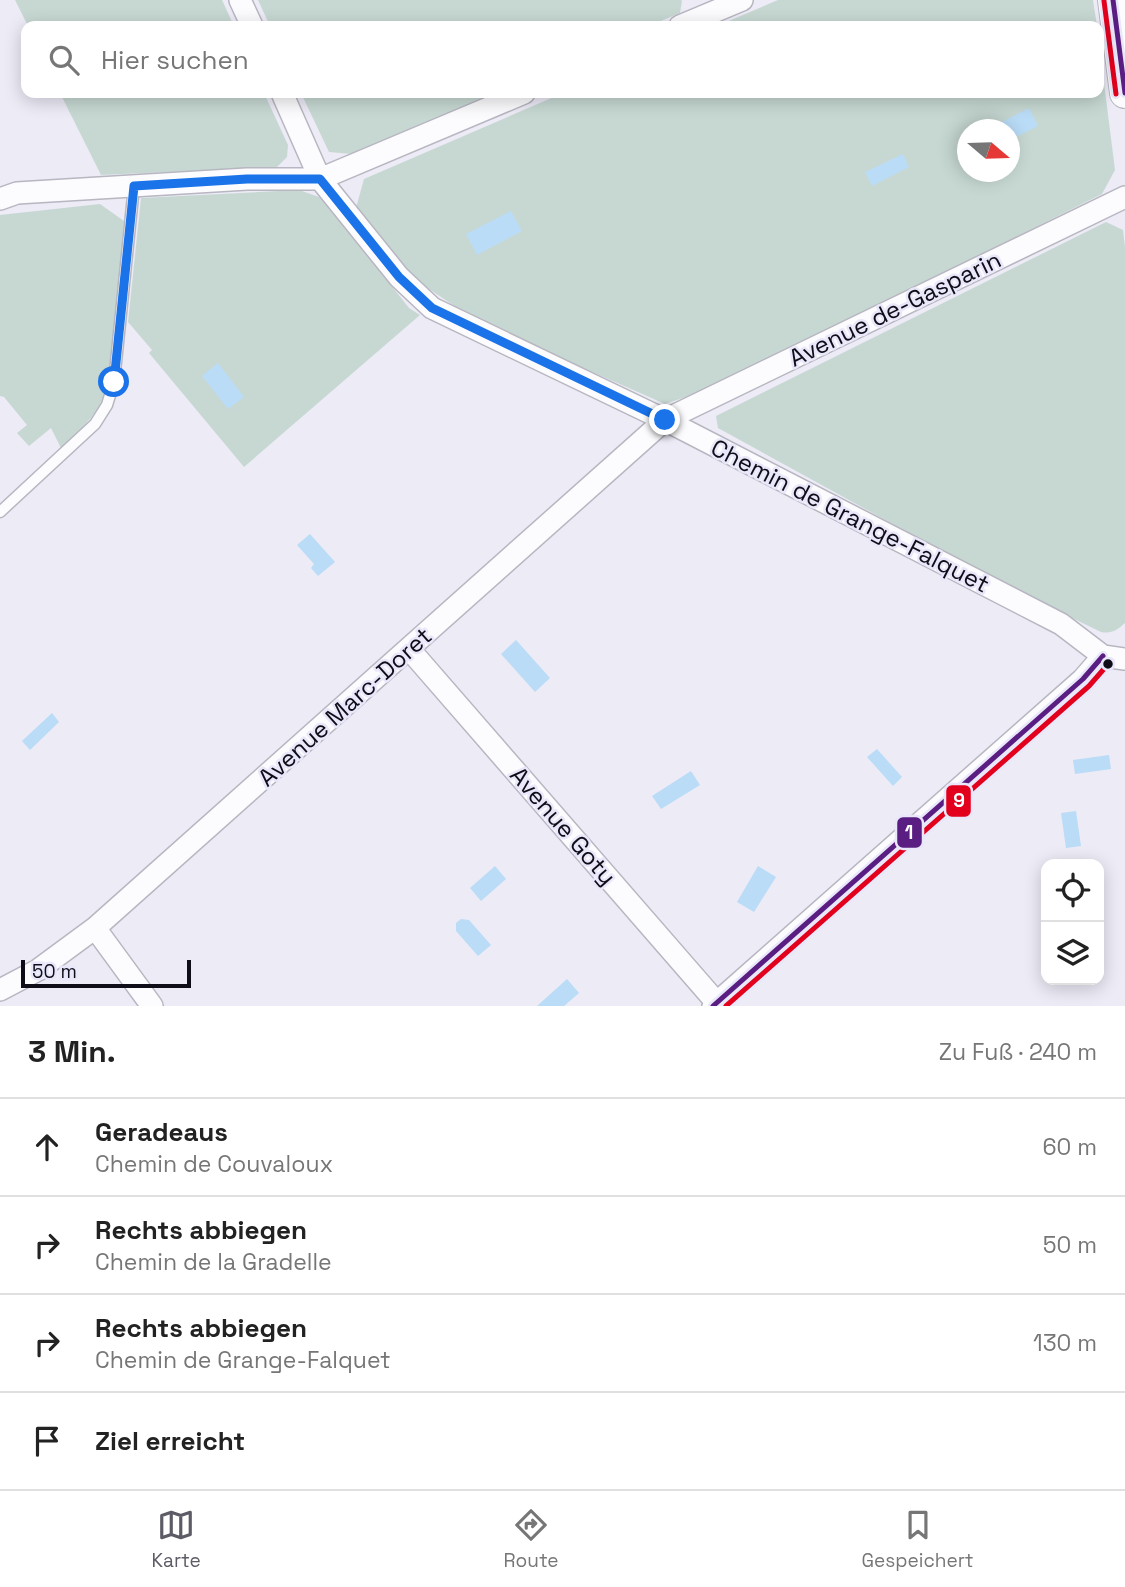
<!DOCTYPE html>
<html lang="de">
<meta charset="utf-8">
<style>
body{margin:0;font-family:"Space Grotesk",sans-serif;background:#f2f2f2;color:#222}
.controls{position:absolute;right:21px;bottom:21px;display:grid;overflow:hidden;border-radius:14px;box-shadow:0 4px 18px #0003}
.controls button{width:63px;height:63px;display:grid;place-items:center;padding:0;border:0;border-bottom:2px solid #e0e0e0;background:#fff;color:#222;font:35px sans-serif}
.compass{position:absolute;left:957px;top:119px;width:63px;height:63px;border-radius:50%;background:#fff;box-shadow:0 4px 18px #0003;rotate:109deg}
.scale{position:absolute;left:21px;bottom:18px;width:170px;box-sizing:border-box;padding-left:7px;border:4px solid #0f0e18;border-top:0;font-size:19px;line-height:24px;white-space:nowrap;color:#0f0e18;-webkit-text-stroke:5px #e9e7fa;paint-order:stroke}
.stop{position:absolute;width:21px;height:21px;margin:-16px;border:5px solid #1a73e8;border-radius:50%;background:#fff}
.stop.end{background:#1a73e8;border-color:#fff;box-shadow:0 2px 7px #0008}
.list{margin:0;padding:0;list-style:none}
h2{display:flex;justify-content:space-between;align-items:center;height:91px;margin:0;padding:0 28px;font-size:30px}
h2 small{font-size:23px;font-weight:400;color:#767676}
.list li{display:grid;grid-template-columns:46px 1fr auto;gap:21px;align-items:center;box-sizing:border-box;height:98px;padding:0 28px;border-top:2px solid #e0e0e0}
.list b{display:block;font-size:26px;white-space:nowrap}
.list p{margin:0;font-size:23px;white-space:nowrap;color:#767676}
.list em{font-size:23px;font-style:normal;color:#767676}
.icon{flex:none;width:38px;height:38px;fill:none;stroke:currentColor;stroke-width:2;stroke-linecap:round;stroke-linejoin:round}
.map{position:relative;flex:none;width:1125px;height:1006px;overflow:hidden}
.search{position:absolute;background:#fff;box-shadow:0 4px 18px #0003;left:21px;right:21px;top:21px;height:77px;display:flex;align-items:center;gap:18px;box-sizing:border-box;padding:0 24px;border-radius:14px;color:#767676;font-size:26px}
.sheet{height:483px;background:#fff}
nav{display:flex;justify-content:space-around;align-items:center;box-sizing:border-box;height:98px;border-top:2px solid #e0e0e0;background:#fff;font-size:19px;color:#767676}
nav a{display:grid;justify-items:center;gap:4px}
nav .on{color:#5c5b66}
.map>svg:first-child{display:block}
.green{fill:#c7d8d3;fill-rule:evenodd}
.water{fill:#badcf7}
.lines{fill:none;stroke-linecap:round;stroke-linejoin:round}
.lane-casing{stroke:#b7b6c1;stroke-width:13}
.street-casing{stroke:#b7b6c1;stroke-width:24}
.secondary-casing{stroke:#b7b6c1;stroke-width:32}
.lane{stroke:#fcfcfe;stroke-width:10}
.street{stroke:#fcfcfe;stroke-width:21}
.secondary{stroke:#fcfcfe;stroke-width:30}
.bus-1-casing{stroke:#e9e7fa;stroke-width:10}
.bus-2-casing{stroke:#e9e7fa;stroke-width:10}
.bus-1{stroke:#5a1e82;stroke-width:5}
.bus-2{stroke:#e2001d;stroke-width:5}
.route{stroke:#1a73e8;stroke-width:9}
.bus-dot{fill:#0f0e18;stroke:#e9e7fa;stroke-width:2.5}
.labels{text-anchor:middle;stroke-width:5;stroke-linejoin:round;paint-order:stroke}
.street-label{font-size:24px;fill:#0f0e18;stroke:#e9e7fa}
.line-badge{stroke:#e9e7fa;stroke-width:2.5}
.badge-label{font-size:19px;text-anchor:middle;font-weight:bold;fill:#fff}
</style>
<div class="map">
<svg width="1125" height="1006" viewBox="0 0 1125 1006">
<rect width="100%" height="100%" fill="#ecebf6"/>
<path class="green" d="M15,0H222L234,26H28Z
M258,0H681L682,1L680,13L649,26H270Z
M778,0H1093L1097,26H717Z
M1099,43L1115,170L1102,194L709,389L665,404L477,321L417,281L356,208L364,179L563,93H1099ZM968,130H1010V172H968Z
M60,93H264L288,145L287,157L277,167L101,175Z
M301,93H494L352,154L329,152Z
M299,190L322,198L409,308L420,315L244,467L149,353L152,350L128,322L141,198Z
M100,204L124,221L111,373C103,411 88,422 61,448L51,428L29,446L17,433L27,425L4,397L0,396V215Z
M1106,222L1123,230L1125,247V623C1117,630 1112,634 1101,632L998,582L718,428L716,416Z"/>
<path class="water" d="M1029,108L1038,126L1010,140V130L999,129L996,125Z
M903,154L909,167L872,186L865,172Z
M511,211L522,231L477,255L466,234Z
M218,363L244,397L228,409L202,376Z
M310,534L335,562L318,576L311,568L314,564L297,545Z
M516,640L550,678L535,692L501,654Z
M52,713L59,722L30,750L22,741Z
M877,749L902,777L893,786L867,757Z
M1109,755L1111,769L1075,774L1073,760Z
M691,771L700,785L661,809L652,796Z
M1076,811L1081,846L1066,848L1061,813Z
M495,866L506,879L481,901L470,888Z
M758,866L776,877L754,912L737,902Z
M461,919L469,920L491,945L478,956L456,931V923Z
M567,979L579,993L564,1006H537Z"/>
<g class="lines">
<g class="lane-casing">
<path id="lane" d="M0,512L95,424L107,405L114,382L134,186"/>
</g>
<g class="street-casing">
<path id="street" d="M240,0L252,26
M680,26L742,0
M282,93L320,179L399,277L432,308L665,420L1061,624L1103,656L1125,659
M0,199L17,193L247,179H320L524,93
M410,650L717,1003
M0,990L38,970L95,928
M152,1006L95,928L665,420L1125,197
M713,1006L1083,679L1103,656"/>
</g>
<g class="secondary-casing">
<path id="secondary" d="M1113,0L1125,93"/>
</g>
<use href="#lane" class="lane"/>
<use href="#street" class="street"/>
<use href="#secondary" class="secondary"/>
<g class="bus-1-casing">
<path id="bus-1" d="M1113,0L1125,93
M713,1006L1083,679L1103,656"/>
</g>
<g class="bus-2-casing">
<path id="bus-2" d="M1104,1L1116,94
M726,1006L1089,686L1110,662"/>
</g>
<use href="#bus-1" class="bus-1"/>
<use href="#bus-2" class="bus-2"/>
</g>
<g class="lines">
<path class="route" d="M114,382L134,186L247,179H320L399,277L432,308L665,420"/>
</g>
<circle class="bus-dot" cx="1108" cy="664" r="6"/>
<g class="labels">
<g class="street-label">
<text transform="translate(895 309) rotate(-26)" y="8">Avenue de-Gasparin</text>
<text transform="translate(850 516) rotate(27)" y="8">Chemin de Grange-Falquet</text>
<text transform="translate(345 707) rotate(-42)" y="8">Avenue Marc-Doret</text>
<text transform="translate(563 826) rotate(49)" y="8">Avenue Goty</text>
</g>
</g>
<g class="line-badge">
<rect x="945" y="784" width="27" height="34" rx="7" fill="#e2001d"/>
<rect x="896" y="816" width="27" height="33" rx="7" fill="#5a1e82"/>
</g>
<g class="badge-label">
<text x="959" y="807">9</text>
<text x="909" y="839">1</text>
</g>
</svg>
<div class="controls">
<button><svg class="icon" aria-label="locate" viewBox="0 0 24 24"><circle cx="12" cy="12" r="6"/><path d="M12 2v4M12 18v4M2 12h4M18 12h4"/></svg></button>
<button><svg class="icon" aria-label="layers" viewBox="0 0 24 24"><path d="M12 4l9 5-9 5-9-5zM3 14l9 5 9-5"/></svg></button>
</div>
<svg class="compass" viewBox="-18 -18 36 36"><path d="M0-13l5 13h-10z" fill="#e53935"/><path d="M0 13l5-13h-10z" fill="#767676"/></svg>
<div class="scale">50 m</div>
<div class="stop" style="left:114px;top:382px"></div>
<div class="stop end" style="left:665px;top:420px"></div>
<div class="search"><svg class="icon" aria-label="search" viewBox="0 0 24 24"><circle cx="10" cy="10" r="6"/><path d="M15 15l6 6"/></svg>Hier suchen</div>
</div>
<section class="sheet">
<h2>3 Min.<small>Zu Fuß · 240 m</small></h2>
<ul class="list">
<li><svg class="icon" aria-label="ahead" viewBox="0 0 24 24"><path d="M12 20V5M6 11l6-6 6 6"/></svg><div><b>Geradeaus</b><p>Chemin de Couvaloux</p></div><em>60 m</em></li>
<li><svg class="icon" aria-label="right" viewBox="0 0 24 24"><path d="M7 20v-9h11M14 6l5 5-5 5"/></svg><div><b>Rechts abbiegen</b><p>Chemin de la Gradelle</p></div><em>50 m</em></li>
<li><svg class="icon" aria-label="right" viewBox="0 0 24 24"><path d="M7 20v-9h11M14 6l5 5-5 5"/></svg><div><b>Rechts abbiegen</b><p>Chemin de Grange-Falquet</p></div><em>130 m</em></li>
<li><svg class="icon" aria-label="arrive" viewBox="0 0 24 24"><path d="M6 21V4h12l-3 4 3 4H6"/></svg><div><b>Ziel erreicht</b></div></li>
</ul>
</section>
<nav>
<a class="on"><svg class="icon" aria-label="map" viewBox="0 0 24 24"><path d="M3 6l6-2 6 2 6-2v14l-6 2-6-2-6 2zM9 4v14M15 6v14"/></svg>Karte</a>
<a><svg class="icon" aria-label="directions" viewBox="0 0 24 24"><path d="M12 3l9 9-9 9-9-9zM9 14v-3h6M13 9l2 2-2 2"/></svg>Route</a>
<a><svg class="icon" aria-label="saved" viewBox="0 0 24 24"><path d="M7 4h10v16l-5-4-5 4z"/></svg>Gespeichert</a>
</nav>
